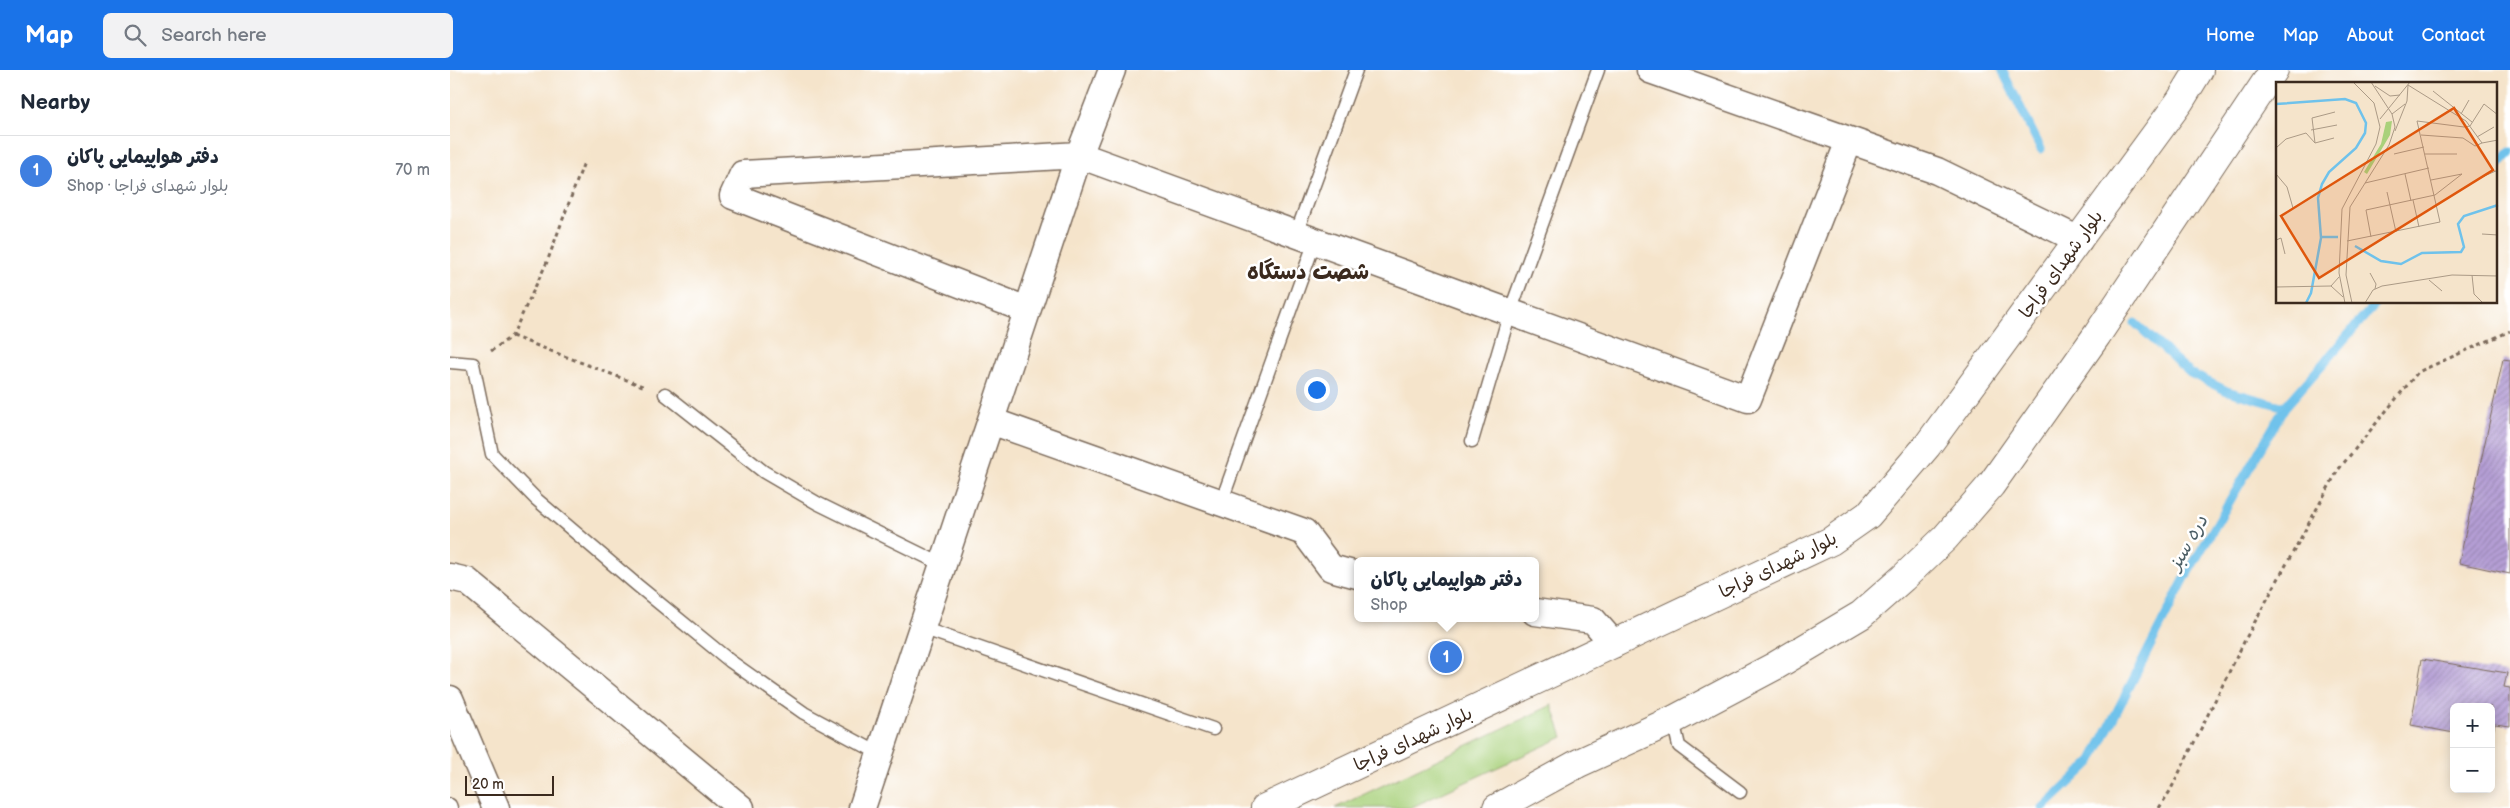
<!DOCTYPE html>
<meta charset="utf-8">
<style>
body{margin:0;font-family:"Balsamiq Sans","Playpen Sans Arabic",sans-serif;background:#f2f2f3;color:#1f2937}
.controls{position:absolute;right:15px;bottom:15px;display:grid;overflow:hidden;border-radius:8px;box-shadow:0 2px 12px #0003}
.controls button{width:45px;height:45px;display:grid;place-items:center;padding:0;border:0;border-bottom:1px solid #e0e1e3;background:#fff;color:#1f2937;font:25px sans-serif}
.scale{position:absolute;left:15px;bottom:12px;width:89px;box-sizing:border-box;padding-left:5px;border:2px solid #3b2a1e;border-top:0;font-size:14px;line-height:18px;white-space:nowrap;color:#3b2a1e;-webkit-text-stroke:4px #fff;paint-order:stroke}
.you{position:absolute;left:866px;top:319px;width:18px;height:18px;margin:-12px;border:4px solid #fff;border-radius:50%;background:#1a73e8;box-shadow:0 0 0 8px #1a73e833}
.badge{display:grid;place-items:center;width:32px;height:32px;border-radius:50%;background:#1a73e8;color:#fff;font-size:16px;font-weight:700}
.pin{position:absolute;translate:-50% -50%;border:2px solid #fff;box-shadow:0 1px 5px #0006}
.popup{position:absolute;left:904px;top:487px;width:185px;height:65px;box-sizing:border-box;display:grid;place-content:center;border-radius:8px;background:#fff;filter:drop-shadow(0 1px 4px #0005);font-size:16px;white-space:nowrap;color:#747a83}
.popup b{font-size:19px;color:#1f2937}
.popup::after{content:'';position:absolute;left:50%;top:100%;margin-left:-10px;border:10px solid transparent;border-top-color:#fff}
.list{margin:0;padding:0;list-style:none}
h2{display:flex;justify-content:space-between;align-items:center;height:65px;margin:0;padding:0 20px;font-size:21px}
h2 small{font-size:16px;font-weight:400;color:#747a83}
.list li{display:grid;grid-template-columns:32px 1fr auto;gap:15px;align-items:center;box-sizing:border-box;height:70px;padding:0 20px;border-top:1px solid #e0e1e3}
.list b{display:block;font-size:19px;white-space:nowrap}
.list p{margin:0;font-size:16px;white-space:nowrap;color:#747a83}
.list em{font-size:16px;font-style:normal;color:#747a83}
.icon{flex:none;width:28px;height:28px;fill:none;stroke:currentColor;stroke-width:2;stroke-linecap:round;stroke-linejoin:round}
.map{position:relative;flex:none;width:2060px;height:738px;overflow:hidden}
header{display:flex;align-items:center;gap:30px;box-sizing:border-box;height:70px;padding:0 25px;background:#1a73e8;color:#fff}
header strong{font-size:24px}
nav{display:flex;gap:28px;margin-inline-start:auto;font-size:18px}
.search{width:350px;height:45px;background:#f2f2f3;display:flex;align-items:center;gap:12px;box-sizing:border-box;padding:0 18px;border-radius:8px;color:#747a83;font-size:19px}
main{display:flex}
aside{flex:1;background:#fff}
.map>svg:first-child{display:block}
.grass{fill:#a9d17b;stroke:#727e4c}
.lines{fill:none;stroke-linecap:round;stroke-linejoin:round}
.stream{stroke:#6fc2eb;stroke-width:9}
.building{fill:url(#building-hatch)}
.service-casing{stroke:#7c6b5b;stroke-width:15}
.minor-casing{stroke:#7c6b5b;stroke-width:29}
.primary-casing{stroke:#7c6b5b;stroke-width:30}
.path{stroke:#7c6b5b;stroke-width:3;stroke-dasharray:4 4;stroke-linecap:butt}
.service{stroke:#fff;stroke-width:12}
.minor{stroke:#fff;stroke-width:26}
.primary{stroke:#fff;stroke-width:28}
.labels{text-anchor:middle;stroke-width:5;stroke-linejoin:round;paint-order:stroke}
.street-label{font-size:18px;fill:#3b2a1e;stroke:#fff}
.water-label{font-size:19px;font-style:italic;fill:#4d5f66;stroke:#fff}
.district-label{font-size:22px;font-weight:bold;fill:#3b2a1e;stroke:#fff}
.inset-river{fill:none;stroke:#6fc2eb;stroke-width:2.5}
.inset-road{fill:none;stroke:#ab9a86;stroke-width:1}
.view{fill:#df570d;fill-opacity:0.15;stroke:#df570d;stroke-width:2.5}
.inset-edge{fill:none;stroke:#3b2a1e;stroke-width:2.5}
</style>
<header>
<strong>Map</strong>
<div class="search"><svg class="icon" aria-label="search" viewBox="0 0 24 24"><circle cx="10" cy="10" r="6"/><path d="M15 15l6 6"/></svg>Search here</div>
<nav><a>Home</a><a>Map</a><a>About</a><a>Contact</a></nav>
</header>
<main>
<aside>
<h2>Nearby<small></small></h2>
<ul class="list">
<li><span class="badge" style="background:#3f7fe0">1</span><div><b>دفتر هواپیمایی پاکان</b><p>Shop · بلوار شهدای فراجا</p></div><em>70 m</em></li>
</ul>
</aside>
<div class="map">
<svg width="2060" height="738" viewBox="0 0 2060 738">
<defs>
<pattern id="building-hatch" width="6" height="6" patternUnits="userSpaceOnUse" patternTransform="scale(1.25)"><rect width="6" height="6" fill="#b59fd6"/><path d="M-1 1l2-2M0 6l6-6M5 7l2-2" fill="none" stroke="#9482ad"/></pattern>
</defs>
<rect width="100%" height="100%" fill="#fff"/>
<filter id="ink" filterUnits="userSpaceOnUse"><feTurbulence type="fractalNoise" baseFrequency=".02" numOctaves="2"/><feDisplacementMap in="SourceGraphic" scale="10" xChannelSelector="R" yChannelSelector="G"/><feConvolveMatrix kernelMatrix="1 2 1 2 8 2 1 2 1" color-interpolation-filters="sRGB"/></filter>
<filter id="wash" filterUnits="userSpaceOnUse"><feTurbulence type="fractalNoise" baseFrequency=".0096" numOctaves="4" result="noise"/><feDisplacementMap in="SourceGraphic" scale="20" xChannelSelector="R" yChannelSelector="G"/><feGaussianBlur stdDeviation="1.12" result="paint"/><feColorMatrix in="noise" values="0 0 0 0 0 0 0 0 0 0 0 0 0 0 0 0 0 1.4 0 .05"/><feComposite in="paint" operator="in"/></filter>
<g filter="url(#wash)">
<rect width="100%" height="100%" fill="#f5e4cb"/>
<path class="grass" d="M1102,635L1113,667L960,738H885Z"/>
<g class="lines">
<path class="stream" d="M1552,0L1591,79
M2046,98L2060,82
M1685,253L1740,303L1777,321L1835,337
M1593,738L1641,692L1736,506L1835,337L1927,232"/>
</g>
<g id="blocks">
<path class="building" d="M2053,289L2060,290V504L2009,493Z
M1972,589L2057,603L2054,617L2060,618V656L2045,654L2041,672V637H2004V663L1961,655Z"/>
</g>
</g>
<g filter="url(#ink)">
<use href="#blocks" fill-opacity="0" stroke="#7c6b5b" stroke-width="1"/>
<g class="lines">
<g class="service-casing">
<path id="service" d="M846,164L906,0
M0,292L23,294L42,384L86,429L187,515L280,591L354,643L430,684
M215,324L314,402L367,433L493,495
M1022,371L1060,242L1148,0
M771,433L865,171
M472,558L763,659
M1223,650L1229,676L1290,722
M0,735L1,738"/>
</g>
<g class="minor-casing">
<path id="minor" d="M1200,0L1487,101L1629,170
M577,240L283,126L293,104L629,85L1298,329L1399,71
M541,351L854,462L881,498L907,505
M0,507L17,511L291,738
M1085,542L1143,550L1164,574
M0,629L46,738
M412,738L629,85L662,0"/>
</g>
<g class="primary-casing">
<path id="primary" d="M815,738L1381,471L1418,445L1477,376L1730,31L1749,0
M1047,738L1129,693L1223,650L1325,596L1411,545L1453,508L1495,468L1541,415L1647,265L1824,0"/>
</g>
<path class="path" d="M62,266L195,317
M41,281L62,266L97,192L134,92
M1709,738L1720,721L1796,568L1888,400L1968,302L2060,261"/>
<use href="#service" class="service"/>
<use href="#minor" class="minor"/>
<use href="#primary" class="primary"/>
</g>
</g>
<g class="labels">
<g class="street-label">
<text transform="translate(1611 194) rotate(-54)" y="6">بلوار شهدای فراجا</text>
<text transform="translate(1328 495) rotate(-26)" y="6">بلوار شهدای فراجا</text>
<text transform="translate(963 669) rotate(-25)" y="6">بلوار شهدای فراجا</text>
</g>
<g class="water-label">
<text transform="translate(1737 472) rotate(-60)" y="7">دره سبز</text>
</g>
<g class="district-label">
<text x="858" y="209">شصت دستگاه</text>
</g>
</g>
<g transform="translate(1826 12)">
<rect width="221" height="221" fill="#f5e4cb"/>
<path d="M116,39L114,53L91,92L88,90L105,62L110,40Z" fill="#a9d17b"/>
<path class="inset-river" d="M0,22L69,17L80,21L90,41L89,51L80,66L53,90L46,102L42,116L45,156L35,211L30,221M45,155H62M79,164L105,179L125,182L146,171L185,170L188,165L182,142L188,134L222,123"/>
<path class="inset-road" d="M132,3L190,39L206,61L222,58M99,4L114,14L124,13M157,9L196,40M116,32L129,22M185,32L193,18M104,37L134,0M35,48L61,43M119,49L131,19L132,3M145,53L187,56L199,64L206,61M201,55L218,45M39,61L36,36L59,30M39,61L58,56M0,66L10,57L30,51L39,61M118,72L148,65M149,72H181M0,92L11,105L17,126M129,92L135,119M206,95L222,88M89,101L153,86M111,110L120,150M137,118L143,145M206,152L222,153M95,155L90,128L159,113L186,92L155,98M0,158L5,156L9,172M71,159L164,140L141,39L188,45L194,44L208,22L222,33M94,191L100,202L99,207M196,193L198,212L207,221M63,195L55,204L67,215M153,198L166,209M0,205L55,204M69,221L63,191L66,127L100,62L104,45L98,21L77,0M76,221L70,193L74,125L113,63L119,45L116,32L95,0M89,221L97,208L106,204L176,193L222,194"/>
<path class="view" d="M178,26L217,88L43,196L5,134Z"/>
<rect width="221" height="221" class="inset-edge"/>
</g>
</svg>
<div class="controls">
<button>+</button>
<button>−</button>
</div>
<div class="scale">20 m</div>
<div class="you"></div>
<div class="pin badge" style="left:996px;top:587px;background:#3f7fe0">1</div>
<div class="popup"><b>دفتر هواپیمایی پاکان</b>Shop</div>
</div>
</main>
